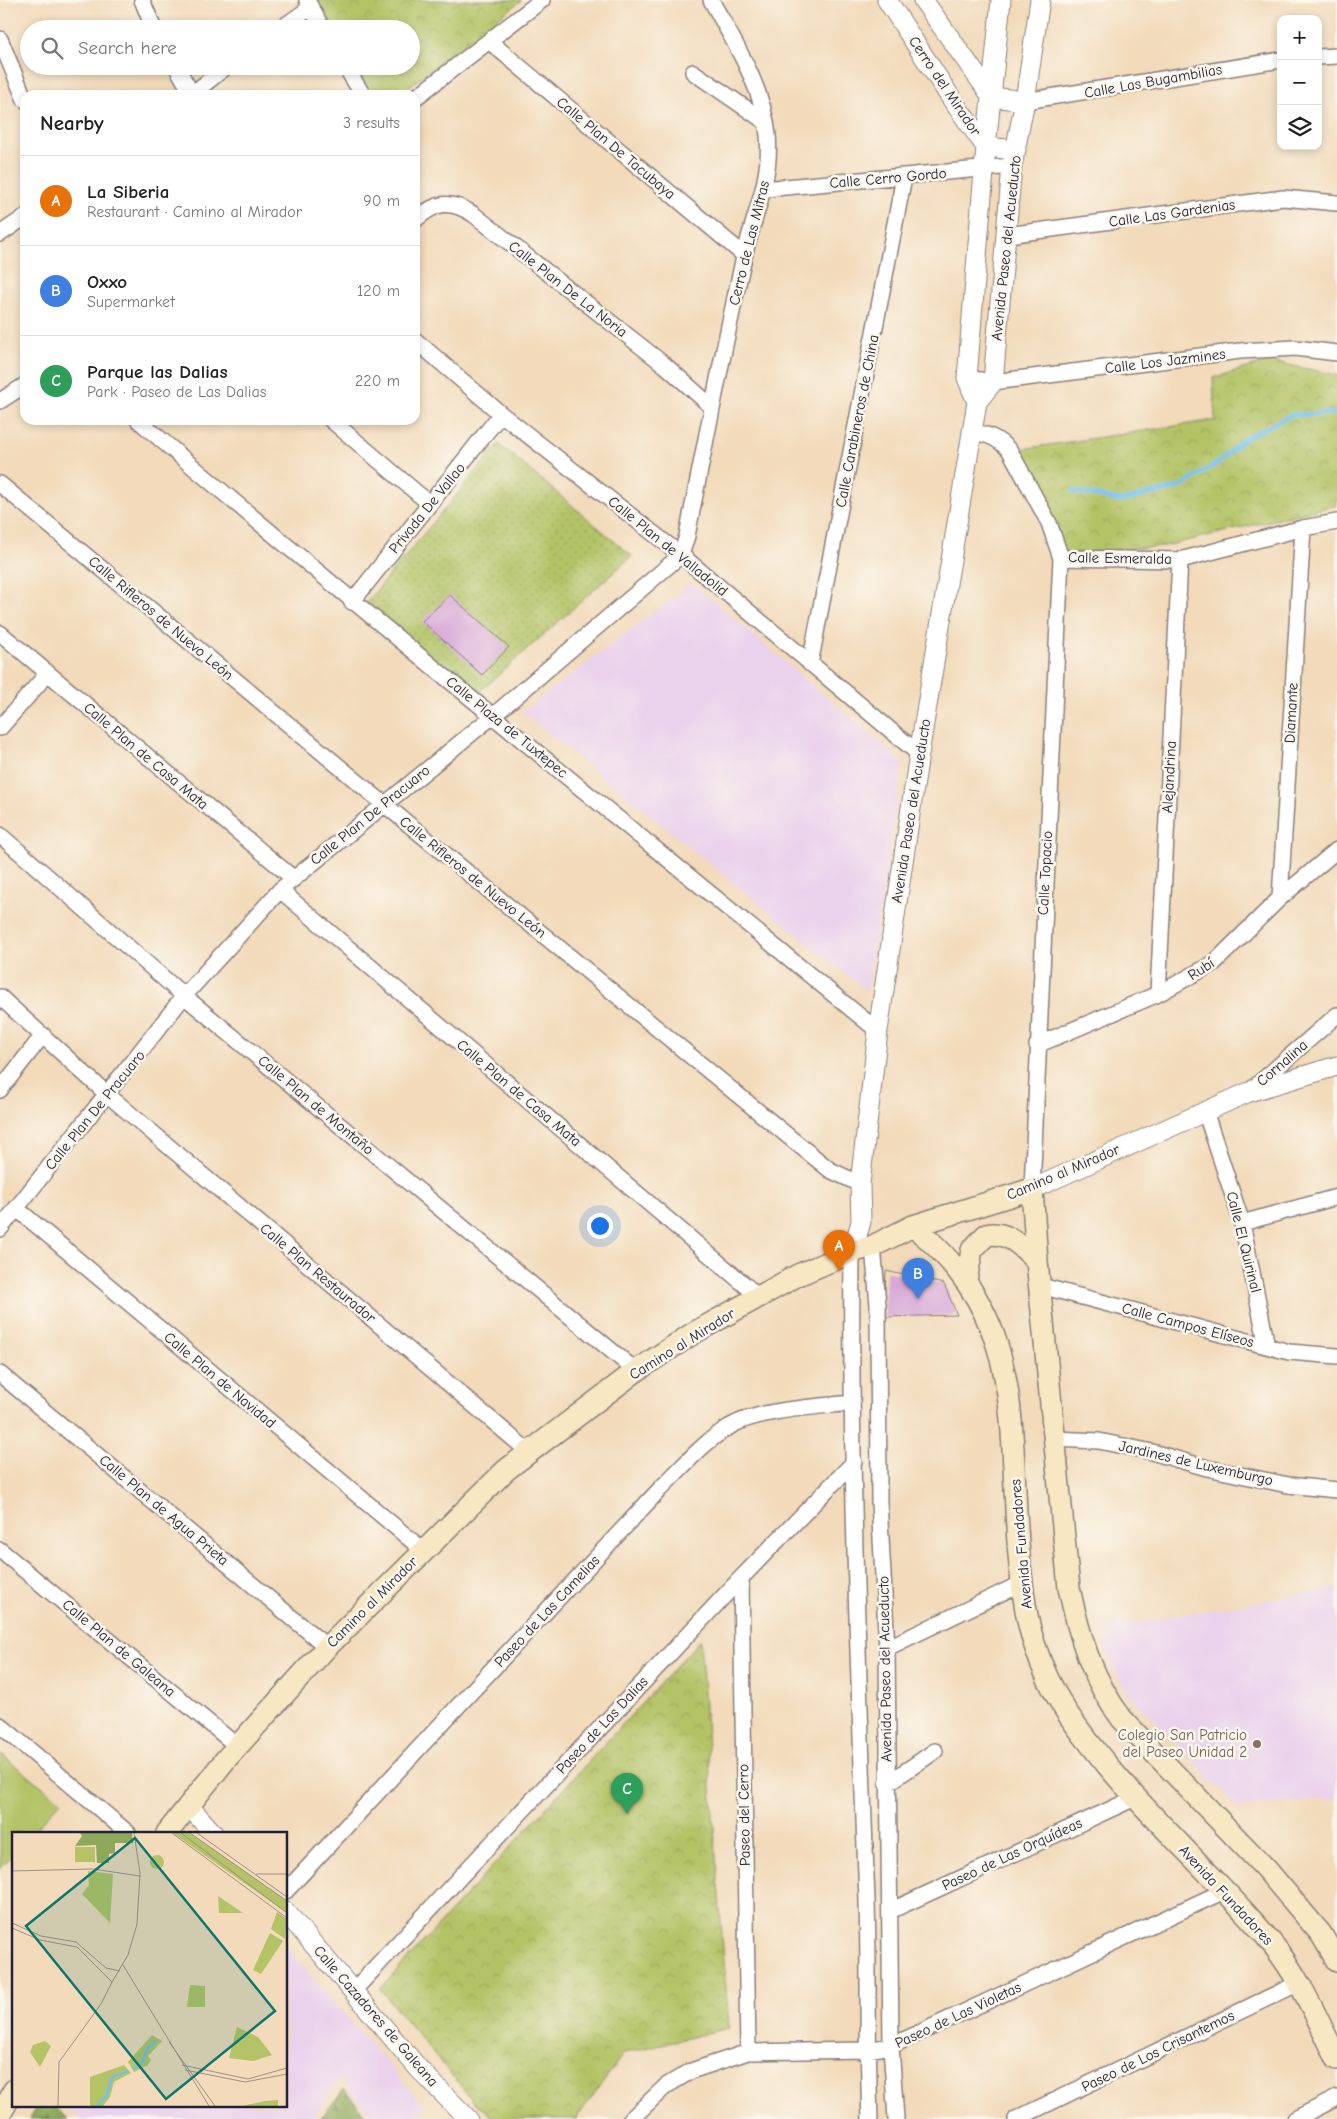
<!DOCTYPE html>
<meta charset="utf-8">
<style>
body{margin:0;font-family:"Comic Neue",sans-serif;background:#f6f6f6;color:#222}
.controls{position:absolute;right:15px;top:15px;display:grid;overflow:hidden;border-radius:10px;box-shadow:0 2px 8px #0003}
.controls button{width:45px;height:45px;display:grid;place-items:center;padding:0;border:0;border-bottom:1px solid #e0e0e0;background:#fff;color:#222;font:25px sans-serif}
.you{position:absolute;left:599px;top:1225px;width:18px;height:18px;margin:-12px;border:4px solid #fff;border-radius:50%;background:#1a73e8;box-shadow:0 0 0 8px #1a73e833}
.badge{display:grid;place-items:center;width:32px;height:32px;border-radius:50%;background:#1f6fb2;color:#fff;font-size:16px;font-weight:700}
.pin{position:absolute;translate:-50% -41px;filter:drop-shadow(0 1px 2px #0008)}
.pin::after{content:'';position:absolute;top:26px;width:18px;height:15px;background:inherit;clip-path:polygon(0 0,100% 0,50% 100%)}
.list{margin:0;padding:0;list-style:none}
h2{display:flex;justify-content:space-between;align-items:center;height:65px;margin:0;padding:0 20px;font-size:21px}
h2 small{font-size:16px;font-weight:400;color:#767676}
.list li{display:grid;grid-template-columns:32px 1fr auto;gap:15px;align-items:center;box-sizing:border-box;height:90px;padding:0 20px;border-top:1px solid #e0e0e0}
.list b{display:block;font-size:19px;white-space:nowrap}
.list p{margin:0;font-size:16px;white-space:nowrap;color:#767676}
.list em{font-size:16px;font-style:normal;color:#767676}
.icon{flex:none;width:28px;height:28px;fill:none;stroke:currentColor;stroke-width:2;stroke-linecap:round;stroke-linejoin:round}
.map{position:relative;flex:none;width:1337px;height:2119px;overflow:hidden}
.search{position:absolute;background:#fff;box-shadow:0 2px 8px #0003;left:20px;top:20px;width:400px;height:55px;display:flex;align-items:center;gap:12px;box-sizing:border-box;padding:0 18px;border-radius:28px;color:#767676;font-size:19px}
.panel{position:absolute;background:#fff;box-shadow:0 2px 8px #0003;left:20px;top:90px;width:400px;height:335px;border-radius:15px}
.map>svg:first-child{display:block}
.built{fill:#ead1ec}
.grass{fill:url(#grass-dots);stroke:#6a7250}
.forest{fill:url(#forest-firs);stroke:#58664b}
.park{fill:url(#park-crowns);stroke:#6a7250}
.pitch{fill:#b3c366;stroke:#6a7250}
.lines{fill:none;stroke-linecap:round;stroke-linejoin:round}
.stream{stroke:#75bfee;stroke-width:5}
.building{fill:#d8a9d8}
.minor-casing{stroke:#8a7e7a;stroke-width:18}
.tertiary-casing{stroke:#8a7e7a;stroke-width:21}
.secondary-casing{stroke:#8a7e7a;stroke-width:24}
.minor{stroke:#fff;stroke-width:15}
.tertiary{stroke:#fff;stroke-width:19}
.secondary{stroke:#f7e8c3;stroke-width:21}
.education-dot{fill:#8d6e63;stroke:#fbf7ec;stroke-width:2}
.labels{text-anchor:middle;stroke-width:5;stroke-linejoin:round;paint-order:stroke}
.street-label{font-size:15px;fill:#22223b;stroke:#fbf7ec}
.education-label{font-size:15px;fill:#785e54;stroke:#fbf7ec;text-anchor:end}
.inset-river{fill:none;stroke:#75bfee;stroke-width:2.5}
.inset-road{fill:none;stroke:#9f9087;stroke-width:1}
.view{fill:#0f766e;fill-opacity:0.15;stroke:#0f766e;stroke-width:2.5}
.inset-edge{fill:none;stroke:#22223b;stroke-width:2.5}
</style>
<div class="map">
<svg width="1337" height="2119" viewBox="0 0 1337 2119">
<defs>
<pattern id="grass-dots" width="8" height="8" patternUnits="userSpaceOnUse" patternTransform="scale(1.25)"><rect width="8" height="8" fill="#b3c366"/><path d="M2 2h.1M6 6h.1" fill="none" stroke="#9aa759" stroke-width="1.8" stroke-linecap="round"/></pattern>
<pattern id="forest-firs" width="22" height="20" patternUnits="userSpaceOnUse" patternTransform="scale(1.25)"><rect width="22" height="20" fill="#8ea95b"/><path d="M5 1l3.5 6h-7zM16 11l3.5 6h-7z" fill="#74894c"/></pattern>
<pattern id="park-crowns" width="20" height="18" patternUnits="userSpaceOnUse" patternTransform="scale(1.25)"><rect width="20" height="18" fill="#b3c366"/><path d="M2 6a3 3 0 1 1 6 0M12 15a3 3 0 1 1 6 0" fill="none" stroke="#9aa759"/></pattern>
</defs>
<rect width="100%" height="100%" fill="#fbf7ec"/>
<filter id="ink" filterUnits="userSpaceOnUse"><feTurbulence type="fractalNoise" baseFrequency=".02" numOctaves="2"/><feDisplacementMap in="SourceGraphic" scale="10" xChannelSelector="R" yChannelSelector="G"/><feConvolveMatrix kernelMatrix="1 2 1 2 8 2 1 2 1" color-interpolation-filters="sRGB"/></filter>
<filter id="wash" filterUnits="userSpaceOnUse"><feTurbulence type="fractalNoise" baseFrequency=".0096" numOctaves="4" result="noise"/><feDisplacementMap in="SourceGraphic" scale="20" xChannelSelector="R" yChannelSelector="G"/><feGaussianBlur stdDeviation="1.12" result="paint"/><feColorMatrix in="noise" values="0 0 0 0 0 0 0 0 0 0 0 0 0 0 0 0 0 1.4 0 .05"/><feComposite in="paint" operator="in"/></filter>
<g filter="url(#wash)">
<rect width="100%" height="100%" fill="#f2daba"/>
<path class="built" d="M692,583L903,762L867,991L522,712Z
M1337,1588V1798L1238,1808L1124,1689L1104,1647L1108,1627Z
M286,1947L426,2108L415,2119H375L339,2078L313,2119H247L243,2115L240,2119H80L65,2105H286Z"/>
<path class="grass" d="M499,444L632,556L476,695L366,603Z"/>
<path class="forest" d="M344,2089L369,2119H320Z
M37,2105H51L68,2119H29Z"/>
<path class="park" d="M312,0H522L398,95H367L348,66H411V29H327Z
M1270,361L1337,375V505L1165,546L1057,555L1021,472L1022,449L1215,420L1213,378Z
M700,1640L729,2028L624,2053L576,2119H495L474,2102L380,1989Z"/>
<path class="pitch" d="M0,1754L61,1801L32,1833H14V1854L0,1869Z"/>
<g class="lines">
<path class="stream" d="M1073,491L1121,501L1180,487L1219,462L1244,439L1291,415L1337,413"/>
</g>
<g id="blocks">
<path class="building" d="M450,595L509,647L482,675L422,621Z
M886,1271L944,1284L957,1315L884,1317Z"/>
</g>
</g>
<g filter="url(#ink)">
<use href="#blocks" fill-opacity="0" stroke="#8a7e7a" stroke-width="1"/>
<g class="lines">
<g class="minor-casing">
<path id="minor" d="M142,0L154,29
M307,0L323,29
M280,29L310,8
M0,39L25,100
M489,41L744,255
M1318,57L1337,56
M176,66L192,94
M345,66L363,95
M693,72L766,122
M191,95L227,66
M415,98L542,0
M1025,101L1281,60
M764,189L1012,166
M415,220C436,202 449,199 473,214L666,366L712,407
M0,234L25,217
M1007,235L1283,198L1337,203
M415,340L501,414L681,555L919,754
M967,378L993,382L1240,351L1295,348L1337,353
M0,401L25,385
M138,420C381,628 631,828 878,1031
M331,420L430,504
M971,432C988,434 998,438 1010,451L1049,523L1061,558L1180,560L1303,528L1337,522
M0,484L384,804L794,1141L830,1170L860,1184
M352,602L501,414
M0,633L293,878
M810,664L904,177
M0,728L47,674
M0,835L184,996L636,1371
M280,890L758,1296
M1280,898L1303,528
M1158,994L1180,560
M0,997L108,1095L528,1451
M1037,1045L1158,994L1214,963L1280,898L1337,850
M0,1090L43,1035
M1250,1091L1337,1015
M1205,1111L1242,1223L1267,1346
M1032,1189L1061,558
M16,1208L424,1551
M1242,1223L1337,1197
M0,1229L184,996L280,890L494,715L681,555L687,536C705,443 723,350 744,257C753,217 772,179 768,135C763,87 734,42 711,0
M873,1246L878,1305L879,1502L887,1648L891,2046L896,2119
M852,1252C850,1469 859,1685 867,1901C869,1974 867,2046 870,2119
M1041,1286L1289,1352L1337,1356
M0,1374L327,1647
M1054,1439L1099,1441L1152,1452L1207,1468L1288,1485L1337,1490
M0,1550L237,1746
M741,1578L748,2052
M887,1648L1022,1583
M0,1725L128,1833
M887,1784L935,1751
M286,1891L660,1489C682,1468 703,1442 729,1427C758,1409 817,1407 851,1403
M890,1911L1135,1798
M354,1990L741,1578L854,1462
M631,2119L666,2086L691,2071L748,2052L867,2050L891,2046L1224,1891
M1016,2119L1299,1983
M1295,2119L1337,2098"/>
</g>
<g class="tertiary-casing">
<path id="tertiary" d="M887,0L953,101L986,147L1016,150
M923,0L992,97L1025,101
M977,402L967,378L986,147L1001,0
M1032,1189L1249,1092L1337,1066
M852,1252L861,1222L860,1184L878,1031L919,754L977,402L993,382L1012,166L1025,101L1040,0
M188,1805L213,1833
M286,1912L419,2069L468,2119"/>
</g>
<g class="secondary-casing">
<path id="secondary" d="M913,1226C1032,1322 1006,1431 1020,1565C1023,1592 1026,1620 1035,1646C1051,1696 1075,1726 1108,1766C1159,1827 1219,1880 1270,1941C1299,1976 1317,2018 1337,2059
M966,1280L972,1250L986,1235C1007,1230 1023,1247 1037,1261
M167,1833L226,1759L327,1647L506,1470L636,1371L692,1334L798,1275L852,1252L873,1246L913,1226L1032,1189L1037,1261L1069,1588C1079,1635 1092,1680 1122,1719L1266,1869L1321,1934L1337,1961
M0,2114L14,2090"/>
</g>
<use href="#minor" class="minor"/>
<use href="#tertiary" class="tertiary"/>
<use href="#secondary" class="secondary"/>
</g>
</g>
<circle class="education-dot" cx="1257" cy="1744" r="5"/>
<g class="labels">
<g class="street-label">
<text transform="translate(1153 81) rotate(-10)" y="5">Calle Las Bugambilias</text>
<text transform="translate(945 86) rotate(56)" y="5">Cerro del Mirador</text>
<text transform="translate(616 148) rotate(40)" y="5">Calle Plan De Tacubaya</text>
<text transform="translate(888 178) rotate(-5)" y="5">Calle Cerro Gordo</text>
<text transform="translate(1172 213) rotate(-8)" y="5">Calle Las Gardenias</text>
<text transform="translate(749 243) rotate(-76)" y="5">Cerro de Las Mitras</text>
<text transform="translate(1006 248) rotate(-84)" y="5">Avenida Paseo del Acueducto</text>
<text transform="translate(568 289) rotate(38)" y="5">Calle Plan De La Noria</text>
<text transform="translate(1165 361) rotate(-7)" y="5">Calle Los Jazmines</text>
<text transform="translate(857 421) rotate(-79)" y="5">Calle Carabineros de China</text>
<text transform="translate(427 508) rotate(-51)" y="5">Privada De Vallao</text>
<text transform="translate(668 546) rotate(39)" y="5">Calle Plan de Valladolid</text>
<text transform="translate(1120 558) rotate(1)" y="5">Calle Esmeralda</text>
<text transform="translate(161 618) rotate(40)" y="5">Calle Rifleros de Nuevo León</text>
<text transform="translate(1291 713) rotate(-87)" y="5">Diamante</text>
<text transform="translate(507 727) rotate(39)" y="5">Calle Plaza de Tuxtepec</text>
<text transform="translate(146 756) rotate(40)" y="5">Calle Plan de Casa Mata</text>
<text transform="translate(1169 777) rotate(-87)" y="5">Alejandrina</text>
<text transform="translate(911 811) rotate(-81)" y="5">Avenida Paseo del Acueducto</text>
<text transform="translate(370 815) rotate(-39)" y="5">Calle Plan De Pracuaro</text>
<text transform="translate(1045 873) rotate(-87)" y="5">Calle Topacio</text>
<text transform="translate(473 877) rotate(39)" y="5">Calle Rifleros de Nuevo León</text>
<text transform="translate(1201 969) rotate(-33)" y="5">Rubí</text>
<text transform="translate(1282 1063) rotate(-41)" y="5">Cornalina</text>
<text transform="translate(519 1093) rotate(40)" y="5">Calle Plan de Casa Mata</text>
<text transform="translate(316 1105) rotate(40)" y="5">Calle Plan de Montaño</text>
<text transform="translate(95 1110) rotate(-51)" y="5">Calle Plan De Pracuaro</text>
<text transform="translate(1063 1172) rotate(-23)" y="5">Camino al Mirador</text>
<text transform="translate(1244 1242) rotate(76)" y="5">Calle El Quirinal</text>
<text transform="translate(318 1273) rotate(40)" y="5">Calle Plan Restaurador</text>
<text transform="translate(1188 1325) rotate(15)" y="5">Calle Campos Elíseos</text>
<text transform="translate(682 1344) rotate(-32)" y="5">Camino al Mirador</text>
<text transform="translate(220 1380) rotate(40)" y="5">Calle Plan de Navidad</text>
<text transform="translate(1196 1463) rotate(13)" y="5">Jardines de Luxemburgo</text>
<text transform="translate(164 1510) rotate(40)" y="5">Calle Plan de Agua Prieta</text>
<text transform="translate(1021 1544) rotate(-95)" y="5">Avenida Fundadores</text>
<text transform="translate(372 1602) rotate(-45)" y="5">Camino al Mirador</text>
<text transform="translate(547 1611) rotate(-47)" y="5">Paseo de Las Camelias</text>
<text transform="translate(119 1648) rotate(40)" y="5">Calle Plan de Galeana</text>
<text transform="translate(885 1669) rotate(-91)" y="5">Avenida Paseo del Acueducto</text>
<text transform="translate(602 1725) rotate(-47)" y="5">Paseo de Las Dalias</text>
<text transform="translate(744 1815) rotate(-91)" y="5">Paseo del Cerro</text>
<text transform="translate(1012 1854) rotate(-25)" y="5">Paseo de Las Orquídeas</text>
<text transform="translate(1226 1895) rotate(47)" y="5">Avenida Fundadores</text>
<text transform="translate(958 2015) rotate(-25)" y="5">Paseo de Las Violetas</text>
<text transform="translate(376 2016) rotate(49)" y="5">Calle Cazadores de Galeana</text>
<text transform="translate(1158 2051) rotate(-26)" y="5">Paseo de Los Crisantemos</text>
</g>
<g class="education-label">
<text x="1247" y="1740">Colegio San Patricio<tspan x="1247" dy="17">del Paseo Unidad 2</tspan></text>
</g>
</g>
<g transform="translate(12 1832)">
<rect width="275" height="275" fill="#f2daba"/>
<path d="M206,64L231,81H207ZM178,153L193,154V175H175Z" fill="#b3c366"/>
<path d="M68,1H120L121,11H103V21L97,22V31H85L84,13L63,14L70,4Z" fill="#8ea95b"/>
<path d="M161,1H178L275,69V81ZM76,39L101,42L98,91L70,62L77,53ZM265,80L275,87L273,107L259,97ZM258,101L271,109L249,142L241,138ZM225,195L246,205L260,223L241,229L217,226ZM140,203L150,209L136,224L139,228L136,233L122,240L116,230ZM33,209L39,214L28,235L18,220L21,213ZM112,233L119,241L102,250L98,265L91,274H78V245ZM266,268V274H230L253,269Z" fill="#b3c366"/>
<path d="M63,15H83V30H63ZM138 30a7 7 0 1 1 14 0a7 7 0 1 1-14 0Z" fill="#b3c366"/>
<path class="inset-river" d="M121,237L130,230L135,217L143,209M85,274L94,264L100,245L116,239"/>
<path class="inset-road" d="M160,1L275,86M169,1L275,81M178,1L275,69M185,1L275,65M0,39L81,37L128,44M244,42H275M0,91L29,104L64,110L94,136L108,139M0,96L28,108L65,115L100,150L116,123L125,92L128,41L122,1M111,133L197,274M157,210L203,274M170,233L236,247L275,236M173,238L233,250L275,242M46,274L47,230L89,172L100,150"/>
<path class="view" d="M123,6L263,179L154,267L14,94Z"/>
<rect width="275" height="275" class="inset-edge"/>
</g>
</svg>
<div class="controls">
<button>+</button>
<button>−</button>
<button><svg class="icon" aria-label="layers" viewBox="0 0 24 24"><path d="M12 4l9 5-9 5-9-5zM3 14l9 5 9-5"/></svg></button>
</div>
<div class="you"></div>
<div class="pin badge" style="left:839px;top:1271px;background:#e8710a">A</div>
<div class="pin badge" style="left:918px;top:1299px;background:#3f7fe0">B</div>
<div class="pin badge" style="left:627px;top:1814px;background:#2e9e5b">C</div>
<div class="search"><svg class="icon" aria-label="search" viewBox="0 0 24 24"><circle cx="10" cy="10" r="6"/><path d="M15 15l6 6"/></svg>Search here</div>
<section class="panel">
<h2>Nearby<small>3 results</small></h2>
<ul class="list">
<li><span class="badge" style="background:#e8710a">A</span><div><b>La Siberia</b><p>Restaurant · Camino al Mirador</p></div><em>90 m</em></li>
<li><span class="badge" style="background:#3f7fe0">B</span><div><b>Oxxo</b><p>Supermarket</p></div><em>120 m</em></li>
<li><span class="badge" style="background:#2e9e5b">C</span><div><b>Parque las Dalias</b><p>Park · Paseo de Las Dalias</p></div><em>220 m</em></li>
</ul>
</section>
</div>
